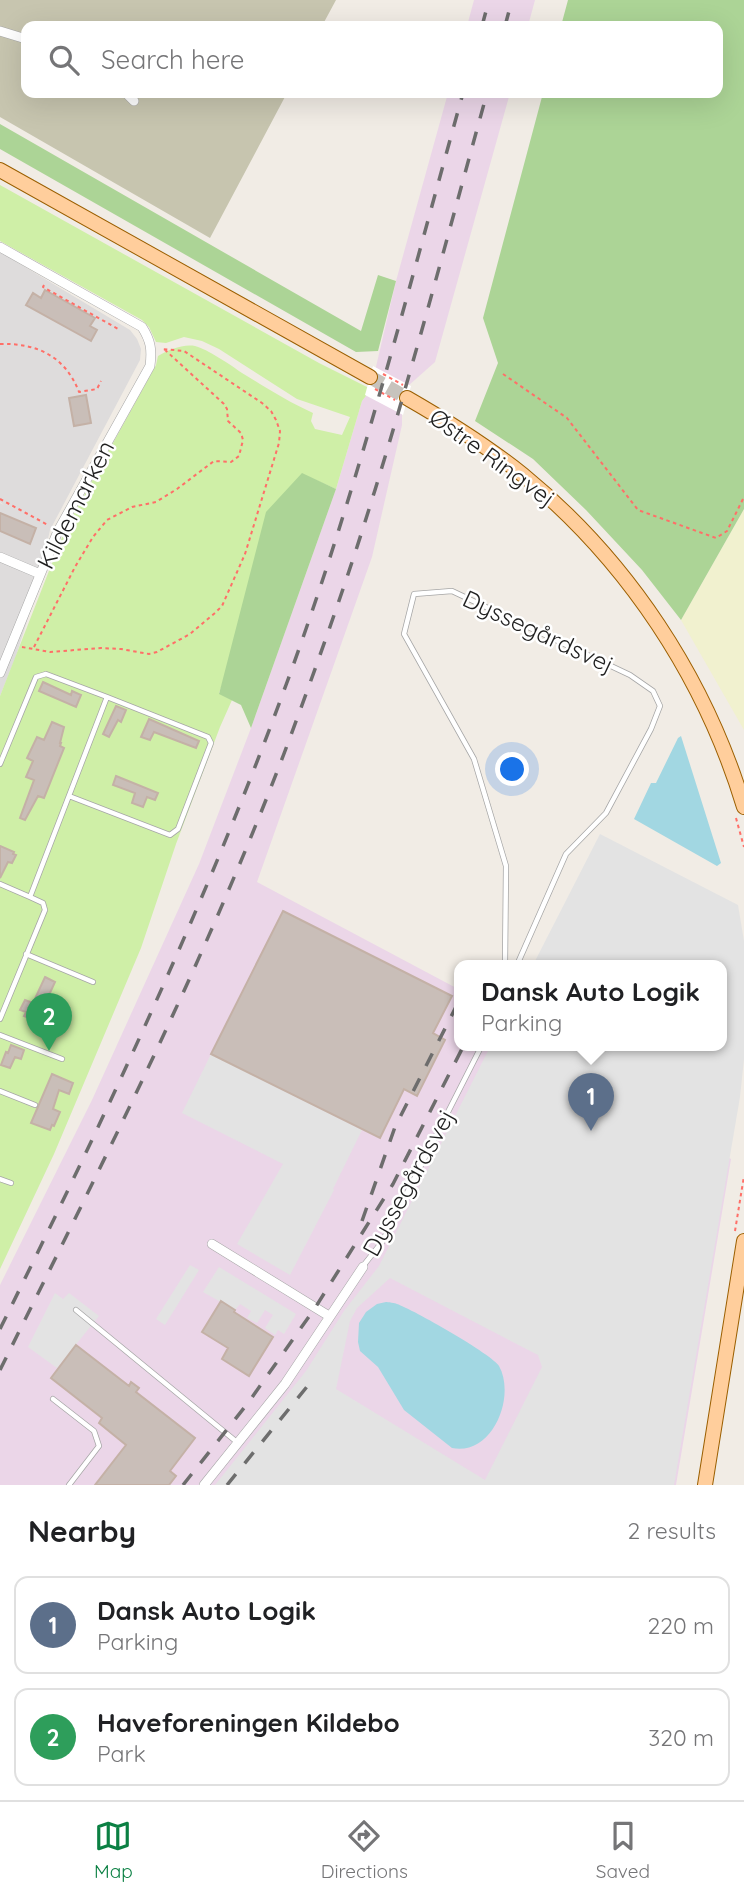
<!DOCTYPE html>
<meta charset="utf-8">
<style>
body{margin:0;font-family:Quicksand,sans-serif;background:#f2f2f2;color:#202124}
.you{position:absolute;left:513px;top:770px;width:24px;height:24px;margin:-18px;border:5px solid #fff;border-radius:50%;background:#1a73e8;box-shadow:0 0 0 10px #1a73e833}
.badge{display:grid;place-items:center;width:46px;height:46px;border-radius:50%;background:#0b8043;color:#fff;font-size:23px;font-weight:700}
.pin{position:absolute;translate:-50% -58px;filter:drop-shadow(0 2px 4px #0008)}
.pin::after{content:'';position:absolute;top:37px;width:24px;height:21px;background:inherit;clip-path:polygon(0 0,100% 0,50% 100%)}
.popup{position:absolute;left:454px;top:960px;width:273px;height:91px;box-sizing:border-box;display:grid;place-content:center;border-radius:14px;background:#fff;filter:drop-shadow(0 2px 5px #0005);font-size:23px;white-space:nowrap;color:#757577}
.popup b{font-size:26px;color:#202124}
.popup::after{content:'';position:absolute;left:50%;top:100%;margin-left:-14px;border:14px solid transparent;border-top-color:#fff}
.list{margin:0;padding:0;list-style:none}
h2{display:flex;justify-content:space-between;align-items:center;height:91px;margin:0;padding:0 28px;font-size:30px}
h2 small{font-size:23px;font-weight:400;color:#757577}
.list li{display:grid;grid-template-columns:46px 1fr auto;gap:21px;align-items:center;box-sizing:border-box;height:98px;margin:0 14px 14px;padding:0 14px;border:2px solid #e0e0e0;border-radius:14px}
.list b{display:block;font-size:26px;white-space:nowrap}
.list p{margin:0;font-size:23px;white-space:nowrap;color:#757577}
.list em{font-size:23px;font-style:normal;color:#757577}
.icon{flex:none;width:38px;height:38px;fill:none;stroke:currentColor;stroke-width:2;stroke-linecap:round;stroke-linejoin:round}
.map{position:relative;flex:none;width:744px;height:1485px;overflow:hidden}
.search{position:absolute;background:#fff;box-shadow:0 7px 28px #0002;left:21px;right:21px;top:21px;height:77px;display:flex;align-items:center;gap:18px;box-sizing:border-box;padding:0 24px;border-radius:14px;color:#757577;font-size:26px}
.sheet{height:315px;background:#fff}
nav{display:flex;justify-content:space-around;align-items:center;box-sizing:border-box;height:98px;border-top:2px solid #e0e0e0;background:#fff;font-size:19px;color:#757577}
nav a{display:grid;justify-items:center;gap:4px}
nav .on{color:#0b8043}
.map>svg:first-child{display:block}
.residential{fill:#dedcdc}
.industrial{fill:#ebd6e8}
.construction{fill:#c7c5af}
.farmland{fill:#f1f1cf}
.grass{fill:#cfefa7}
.forest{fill:#acd496}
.parking{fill:#e3e3e3;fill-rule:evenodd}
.water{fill:#a2d7e2}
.pier{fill:#fff}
.building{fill:#c9beb8;stroke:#c4b1a6;stroke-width:2}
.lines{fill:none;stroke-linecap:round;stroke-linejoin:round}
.primary-tunnel{stroke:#c7c3bd;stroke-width:14;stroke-dasharray:14 7;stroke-linecap:butt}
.lane-casing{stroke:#a6a6a6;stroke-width:6}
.street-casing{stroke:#a6a6a6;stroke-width:10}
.primary-casing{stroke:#9b5f00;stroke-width:16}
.path{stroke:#ff6f68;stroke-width:2;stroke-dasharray:3.5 3.5;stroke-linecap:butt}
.lane{stroke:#fff;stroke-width:4.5}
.street{stroke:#fff;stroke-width:9}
.primary{stroke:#ffce9c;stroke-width:14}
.rail{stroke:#6d6d6d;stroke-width:3.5;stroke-dasharray:14 14;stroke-linecap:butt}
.labels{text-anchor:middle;stroke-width:5;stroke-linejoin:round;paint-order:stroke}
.street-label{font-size:24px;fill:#1f1f1f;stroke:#fff}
</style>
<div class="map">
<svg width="744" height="1485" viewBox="0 0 744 1485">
<rect width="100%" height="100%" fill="#f1ece5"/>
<path class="residential" d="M0,252L130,330L137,339L141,349L140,360L50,530L35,596L16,656L0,696V503L4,505L0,502Z"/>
<path class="industrial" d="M474,0H535L528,26H467Z
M448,93H510L435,362L408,386L375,371L396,281Z
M369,392L402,410V425L372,557L257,882L460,990V1045H509L731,1159L676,1485H0V1285L92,1100L199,864L251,728L336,489L362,401Z"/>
<path class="construction" d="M0,0H336L322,26H26V93H287L210,238L0,117Z"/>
<path class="farmland" d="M744,509V730L681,620Z"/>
<path class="grass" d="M0,185L319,363L369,388V392L362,401L336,489L302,474L219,693L232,700L220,727L176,844L141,948L54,1154L0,1269V696L65,530L156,365L158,356C169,350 182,344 195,346C207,349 231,365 242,373C265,387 288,402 313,413L311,421L315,429L342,435L350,417L297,399L219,349L202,341L184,337L166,343L156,342L149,327L142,320L0,241Z"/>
<path class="forest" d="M568,0H744V509L681,620L642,570L586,510L533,459L475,421L498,363L483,318L543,93H718V26H561Z
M0,124L361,331L378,275L396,281L378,351L356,352L0,149Z
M302,473L336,489L251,728L241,705L219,694L266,512Z"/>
<path class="parking" d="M600,834L738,905L744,941V1059L740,1097L674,1485H215L306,1371L344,1311L379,1266L491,1045H722V965H533ZM390,1278L538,1355L542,1367L485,1480L336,1389L350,1321L357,1308Z
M211,1054L362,1130L333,1189L334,1190L290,1275L237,1244L283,1164L182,1113Z
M190,1265L199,1270L165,1325L156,1319Z
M219,1267L296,1314L284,1334L278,1330L275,1335L265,1328L273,1315L265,1310L257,1323L247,1318L251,1311L240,1304L235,1310L203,1292Z
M55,1293L63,1299L69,1293L99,1316L57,1368L28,1347Z"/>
<path class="water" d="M681,736L721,863L717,866L634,819L651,783H656L678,738Z
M386,1302C387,1302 396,1303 397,1304C412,1309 493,1355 499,1366C516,1396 493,1456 452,1448L404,1410L378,1367L360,1351L358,1342L359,1323L366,1312L377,1304Z"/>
<path class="pier" d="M373,366L411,386L403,415L365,395Z"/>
<path class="building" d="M45,290L95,318L90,326L97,330L91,341L26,305L33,293L41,298Z
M86,395L91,423L74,426L69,398Z
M0,513L36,528L30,544L0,531Z
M43,682L71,695L72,691L81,695L76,707L39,691Z
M116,706L126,710L121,722L118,720L109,737L103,734Z
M149,719L199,741L196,748L154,732L150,740L141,737Z
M52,722L64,727L60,743H61L60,746L64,748L44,798L38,796L25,820L20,818L34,780L26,777L33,761L27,758L37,737L44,740Z
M116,776L158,793L155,800L147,797L143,807L132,803L135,793L113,785Z
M0,846L14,852L13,854L16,855L12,863L8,862L0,878Z
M283,911L452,996L433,1033L445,1040L417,1096L404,1089L380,1138L211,1054Z
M45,977L55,982L43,1008L62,1016L58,1030L24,1016L26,1012L20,1010L25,1000L33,1003Z
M11,1045L24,1050L21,1059L15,1057L10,1068L1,1065L6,1052L8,1053Z
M52,1074L73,1083L69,1094L59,1090L53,1109L60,1112L54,1126L52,1125L50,1130L31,1123Z
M221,1301L235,1310L234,1312L273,1337L249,1376L222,1359L228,1348L202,1332Z
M76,1345L129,1386L131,1382L139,1388L136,1392L195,1438L170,1471L176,1476L169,1485H95L126,1445L99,1423L102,1418L51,1378Z"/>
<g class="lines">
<path class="primary-tunnel" d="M370,377L407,398"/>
<g class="lane-casing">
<path id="lane" d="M0,764L36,677L46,674L107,697L30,897L43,903L45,910L0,1019
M69,796L170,835L178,829L211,743L208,737L107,697
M0,884L30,897
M26,954L93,982
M505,965L506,866L474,759L404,634L414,594L452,591L630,675L653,691L660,706L651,729L606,813L566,854L517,965
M0,1035L62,1059
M0,1091L35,1105
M0,1179L11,1183
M363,1266L382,1242L482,1045
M76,1310L238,1443
M53,1399L94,1431L99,1446L69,1485"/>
</g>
<g class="street-casing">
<path id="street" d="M0,31L26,39
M126,93L134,101
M0,247L142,327C151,341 152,350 150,366L58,531L0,673
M0,557L40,574
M212,1244L329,1316
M204,1485L285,1384L363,1267"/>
</g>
<g class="primary-casing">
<path id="primary" d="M0,170L370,377
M407,398C447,421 487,446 523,475C628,561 705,678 744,807
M705,1485L744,1241"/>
</g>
<path class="path" d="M44,285L43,287L120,330
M0,344C37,343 65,356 79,392L97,389L101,381
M383,374L403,385
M503,374L567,418L638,510L716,538L727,531L744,497
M375,389L395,400
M0,499L48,525
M22,647L50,652L101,648L121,649L149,654L157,652L190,634L215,613L222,606L245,554L279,443L280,431L276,420L271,411L262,403L184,351L162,349
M34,647L75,567L93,537L107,520L132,507L156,502L177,489L214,461L231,462L239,456L243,440L241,433L228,421L227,409L224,404L164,349
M736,818L744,847
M735,1231L744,1176"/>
<use href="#lane" class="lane"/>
<use href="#street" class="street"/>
<use href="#primary" class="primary"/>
<path class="rail" d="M482,26L489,0
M505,26L512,0
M362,1221L395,1127L459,1001
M0,1329C104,1119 205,906 286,685C357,492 408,291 463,93
M0,1370C101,1166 204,964 285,751C310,684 334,617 356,550C405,399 445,245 487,93
M183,1485L248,1403L315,1308L393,1184L464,1045
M227,1485L310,1383"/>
</g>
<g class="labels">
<g class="street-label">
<text transform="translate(492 458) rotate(36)" y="8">Østre Ringvej</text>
<text transform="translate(76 505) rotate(-63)" y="8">Kildemarken</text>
<text transform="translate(538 632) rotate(25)" y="8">Dyssegårdsvej</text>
<text transform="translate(409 1183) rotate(-61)" y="8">Dyssegårdsvej</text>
</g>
</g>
</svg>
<div class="you"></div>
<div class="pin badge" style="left:591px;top:1131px;background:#5c6f8a">1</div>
<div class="popup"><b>Dansk Auto Logik</b>Parking</div>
<div class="pin badge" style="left:49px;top:1051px;background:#2e9e5b">2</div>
<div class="search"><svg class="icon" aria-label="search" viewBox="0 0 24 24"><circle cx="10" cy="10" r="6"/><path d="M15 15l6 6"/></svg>Search here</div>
</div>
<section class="sheet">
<h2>Nearby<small>2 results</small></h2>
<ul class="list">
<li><span class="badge" style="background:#5c6f8a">1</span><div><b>Dansk Auto Logik</b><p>Parking</p></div><em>220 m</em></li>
<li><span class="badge" style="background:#2e9e5b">2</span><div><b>Haveforeningen Kildebo</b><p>Park</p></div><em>320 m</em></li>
</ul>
</section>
<nav>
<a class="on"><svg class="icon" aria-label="map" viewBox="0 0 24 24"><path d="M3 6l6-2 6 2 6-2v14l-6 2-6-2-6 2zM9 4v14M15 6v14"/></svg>Map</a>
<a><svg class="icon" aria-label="directions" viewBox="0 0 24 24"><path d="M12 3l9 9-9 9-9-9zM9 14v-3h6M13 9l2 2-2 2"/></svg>Directions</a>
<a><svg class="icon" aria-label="saved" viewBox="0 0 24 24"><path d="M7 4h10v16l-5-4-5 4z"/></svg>Saved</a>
</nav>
